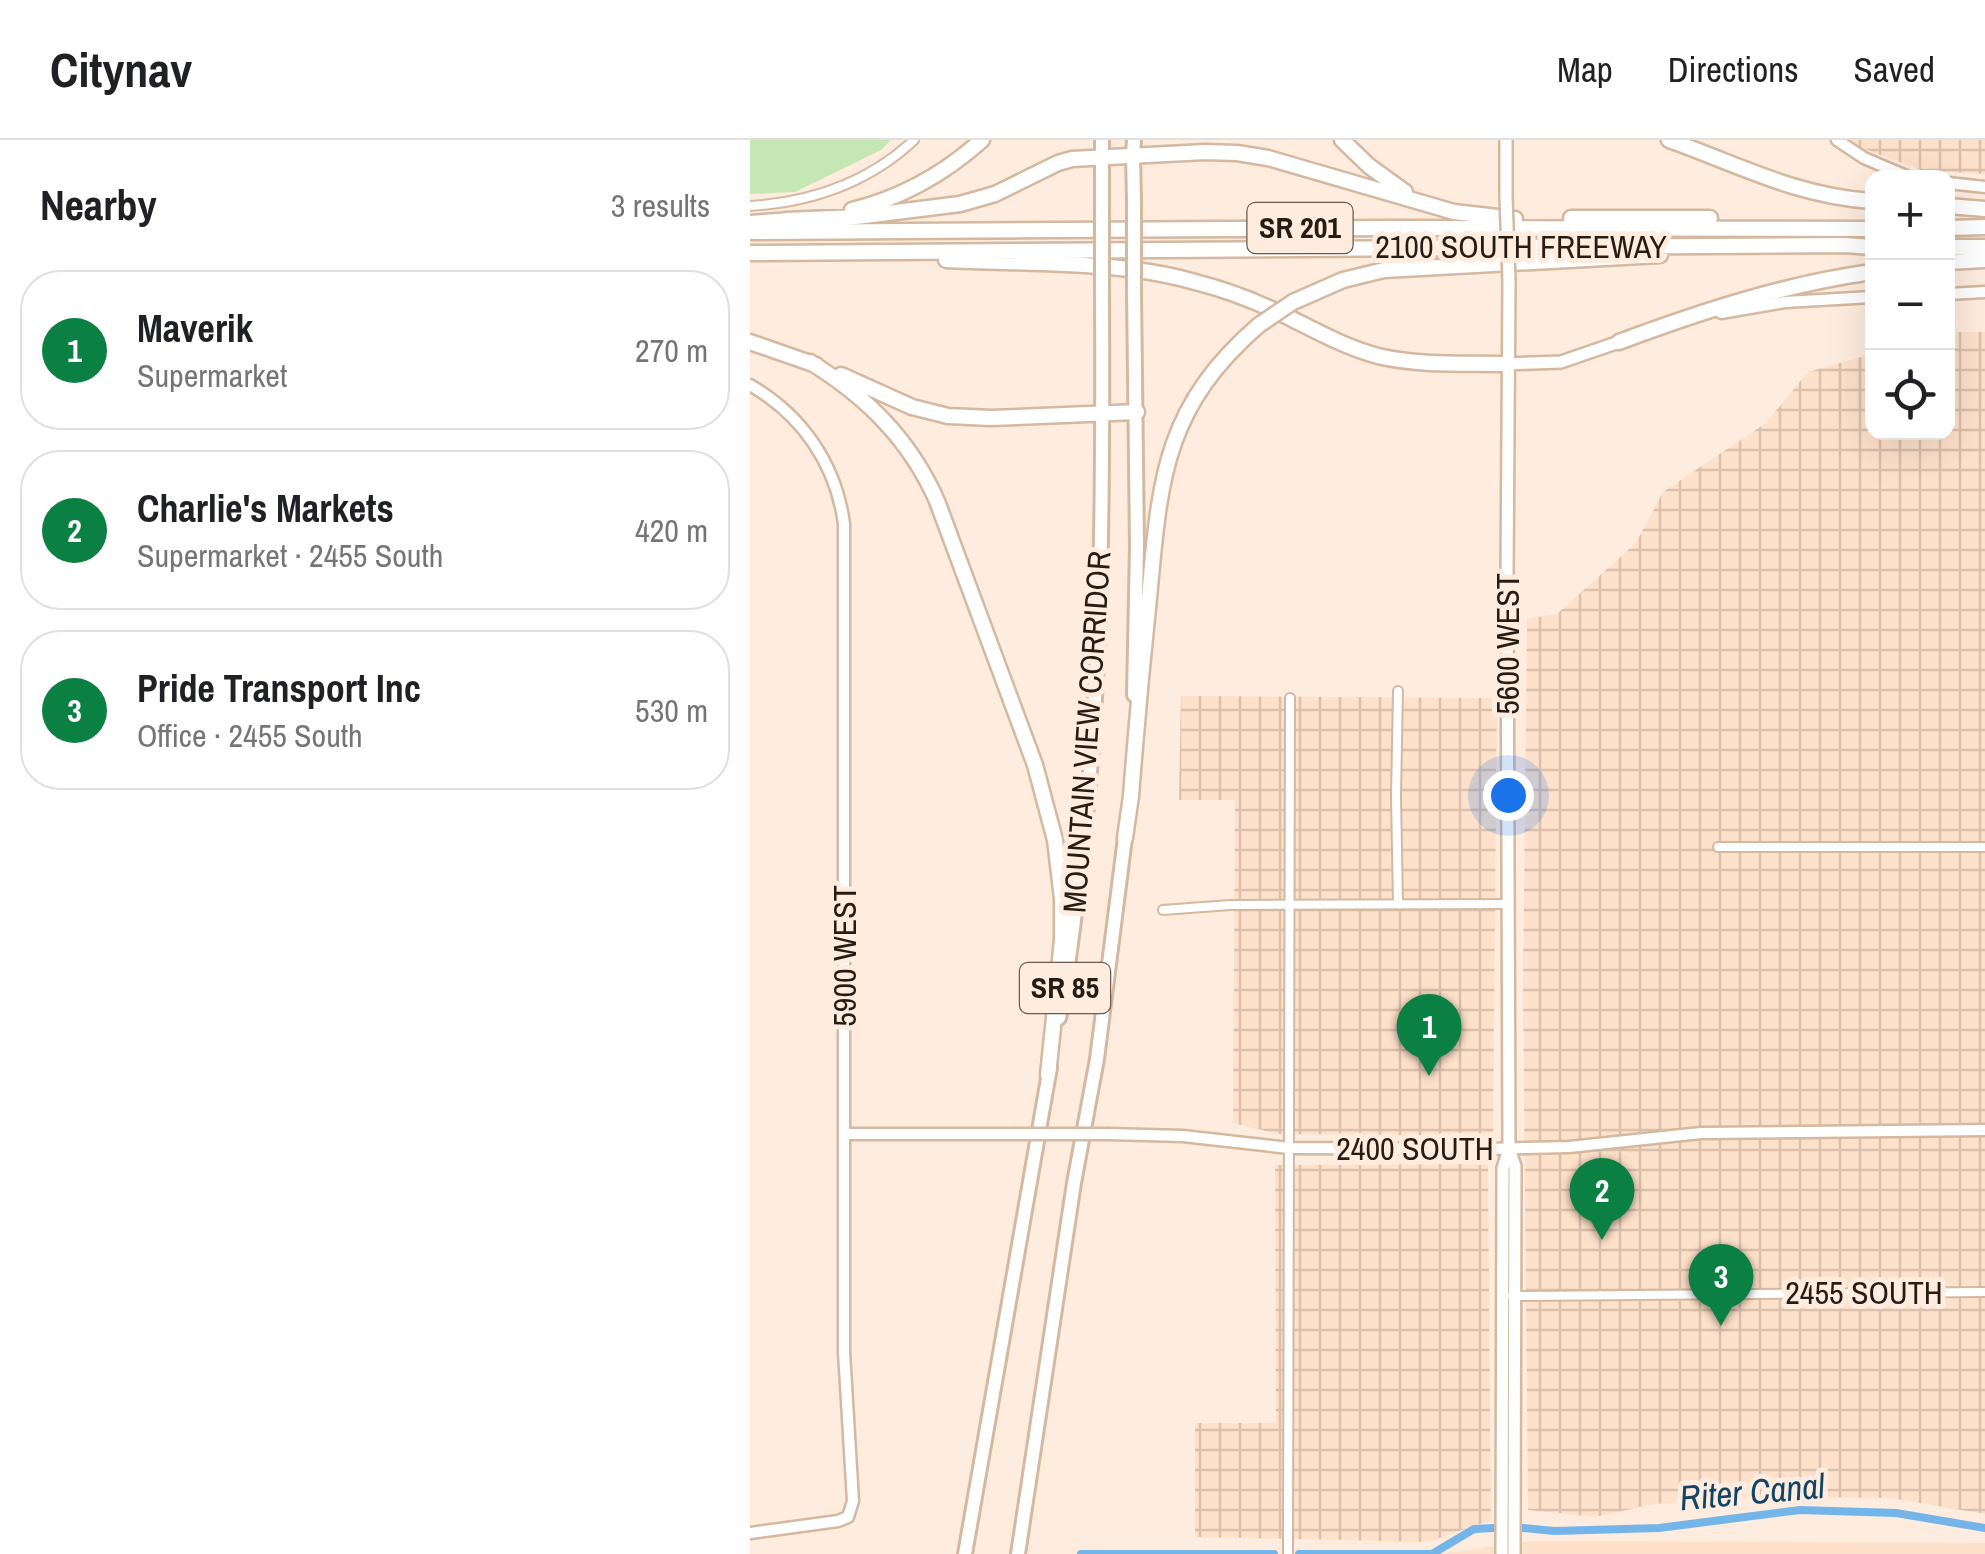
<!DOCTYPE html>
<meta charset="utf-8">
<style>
body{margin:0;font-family:"Archivo Narrow",sans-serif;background:#f2f2f2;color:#202124}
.controls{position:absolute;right:30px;top:30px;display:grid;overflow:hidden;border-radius:20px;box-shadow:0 10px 40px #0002}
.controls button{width:90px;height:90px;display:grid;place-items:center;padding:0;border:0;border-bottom:2px solid #e0e0e0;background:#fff;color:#202124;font:50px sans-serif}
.you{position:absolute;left:758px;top:655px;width:35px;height:35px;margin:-25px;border:8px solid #fff;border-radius:50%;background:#1a73e8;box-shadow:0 0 0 15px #1a73e833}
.badge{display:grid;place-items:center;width:65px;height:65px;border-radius:50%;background:#0b8043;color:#fff;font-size:32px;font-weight:700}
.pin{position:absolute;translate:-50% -82px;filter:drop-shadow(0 2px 5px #0008)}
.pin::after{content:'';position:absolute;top:52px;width:35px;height:30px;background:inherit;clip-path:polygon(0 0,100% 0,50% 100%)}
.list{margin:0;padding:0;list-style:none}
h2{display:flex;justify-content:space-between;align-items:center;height:130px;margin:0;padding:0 40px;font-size:42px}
h2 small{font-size:32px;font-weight:400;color:#757577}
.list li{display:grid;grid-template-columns:65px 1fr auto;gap:30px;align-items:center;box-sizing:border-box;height:160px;margin:0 20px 20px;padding:0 20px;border:2px solid #e0e0e0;border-radius:40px}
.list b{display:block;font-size:38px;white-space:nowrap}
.list p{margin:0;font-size:32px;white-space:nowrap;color:#757577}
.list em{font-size:32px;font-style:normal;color:#757577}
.icon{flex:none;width:55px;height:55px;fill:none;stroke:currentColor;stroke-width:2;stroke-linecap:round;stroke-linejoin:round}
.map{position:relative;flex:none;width:1235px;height:1414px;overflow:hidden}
header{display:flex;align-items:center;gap:60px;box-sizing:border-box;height:140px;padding:0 50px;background:#fff;border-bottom:2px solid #e0e0e0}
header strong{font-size:48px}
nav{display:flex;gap:55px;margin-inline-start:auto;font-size:35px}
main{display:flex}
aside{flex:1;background:#fff}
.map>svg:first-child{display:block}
.built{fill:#fee1ca}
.industrial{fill:url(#industrial-grid)}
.green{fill:#c5e7b3}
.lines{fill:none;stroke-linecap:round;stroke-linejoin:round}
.canal{stroke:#74b5e9;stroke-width:8}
.minor-casing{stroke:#d4b8a0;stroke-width:12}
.tertiary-casing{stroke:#d4b8a0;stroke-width:15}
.secondary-casing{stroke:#d4b8a0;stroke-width:16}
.primary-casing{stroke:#d4b8a0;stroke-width:18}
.trunk-casing{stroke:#d4b8a0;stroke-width:18}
.motorway-casing{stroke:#d4b8a0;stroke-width:19}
.minor{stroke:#fff;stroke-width:8}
.tertiary{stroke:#fff;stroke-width:10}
.secondary{stroke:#fff;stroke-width:11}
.primary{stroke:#fff;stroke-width:12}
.trunk{stroke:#fff;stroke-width:12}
.motorway{stroke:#fff;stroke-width:14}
.tertiary-bridge-casing{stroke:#d4b8a0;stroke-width:15;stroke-linecap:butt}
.secondary-bridge-casing{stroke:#d4b8a0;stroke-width:16;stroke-linecap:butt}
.trunk-bridge-casing{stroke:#d4b8a0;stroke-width:18;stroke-linecap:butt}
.motorway-bridge-casing{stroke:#d4b8a0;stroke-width:19;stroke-linecap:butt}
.tertiary-bridge{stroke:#fff;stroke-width:10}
.secondary-bridge{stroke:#fff;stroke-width:11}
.trunk-bridge{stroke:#fff;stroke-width:12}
.motorway-bridge{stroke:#fff;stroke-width:14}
.labels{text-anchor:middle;stroke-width:10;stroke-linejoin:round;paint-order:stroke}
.shield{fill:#feecde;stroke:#685a51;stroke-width:2.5}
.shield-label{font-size:30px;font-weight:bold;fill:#271c14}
.street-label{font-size:32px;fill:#271c14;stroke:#feecde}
.water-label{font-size:35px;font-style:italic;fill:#114365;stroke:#feecde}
</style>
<header>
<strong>Citynav</strong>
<nav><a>Map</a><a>Directions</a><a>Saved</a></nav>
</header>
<main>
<aside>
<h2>Nearby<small>3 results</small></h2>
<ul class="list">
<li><span class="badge">1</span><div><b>Maverik</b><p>Supermarket</p></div><em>270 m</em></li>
<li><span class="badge">2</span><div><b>Charlie's Markets</b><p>Supermarket · 2455 South</p></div><em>420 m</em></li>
<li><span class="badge">3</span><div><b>Pride Transport Inc</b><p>Office · 2455 South</p></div><em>530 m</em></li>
</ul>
</aside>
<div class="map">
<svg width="1235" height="1414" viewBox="0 0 1235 1414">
<defs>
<pattern id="industrial-grid" width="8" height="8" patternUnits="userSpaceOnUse" patternTransform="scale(2.5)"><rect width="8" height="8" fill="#fee1ca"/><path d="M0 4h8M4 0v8" fill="none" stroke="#dac0ad"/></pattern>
</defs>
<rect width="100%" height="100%" fill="#feecde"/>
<path class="built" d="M781,1401L1235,1403V1414H689Z"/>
<path class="industrial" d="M1101,0H1235V34L1171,30L1109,7Z
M1204,192H1235V1374L1140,1358L1047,1357L904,1364L845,1377L778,1370L773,851L777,479L807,474L886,403L913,352L1016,283L1058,232L1122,214V292H1198V194Z
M431,556L747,558L743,996L528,994L483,983L485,660H429Z
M738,1024L741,1380L678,1402L445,1397V1283H526L525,1025Z"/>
<path class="green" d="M0,0H141L131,10L45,52L0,54Z"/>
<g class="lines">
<path class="canal" d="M773,1388L804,1391L909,1388L1050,1370L1146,1373L1235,1388
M331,1414H524
M549,1414H682L724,1389L743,1388"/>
<g class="minor-casing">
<path id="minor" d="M0,66C63,62 118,43 164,0
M648,551L646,656L648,764
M968,707H1235
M413,770L480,765L759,764
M762,1156L1235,1152
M538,1414L540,558"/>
</g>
<g class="tertiary-casing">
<path id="tertiary" d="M1087,0L1114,18L1161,38
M1198,43L1235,47
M1198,154L1235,152
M971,173L1035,162L1122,157
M0,245C52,275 86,324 94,384V1212L103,1361L98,1377L88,1381L0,1393
M94,994H264
M359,994L433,996L539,1008L738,1009L819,1007L951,993L1235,990"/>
</g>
<g class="secondary-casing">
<path id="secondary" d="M756,57V0
M757,224L811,222L869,202
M759,1009L765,1026L764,1414
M752,1414L753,1028L759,1009L757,439L759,141"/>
</g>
<g class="primary-casing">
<path id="primary" d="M352,0V17
M383,15L384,0"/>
</g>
<g class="trunk-casing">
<path id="trunk" d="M383,15L384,61
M352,17V62
M384,555L387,406L384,151
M309,878C318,836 322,793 328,750C353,551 353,349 352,148
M215,1414L300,927
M268,1414L324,1043L347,919L376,690"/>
</g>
<g class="motorway-casing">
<path id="motorway" d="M592,0L619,26L655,52
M919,0C989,25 1046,56 1122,61
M1198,66L1235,69
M102,70C151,58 194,34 232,0
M821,78H960
M36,80L106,77L210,64L245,54L308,23L322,19L455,12L487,13L518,18L704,72L765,79
M0,83L41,80
M1198,88L1235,87
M0,92L639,88L1122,89
M1198,107H1235
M0,113L1095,105L1122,107
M196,120C276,124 368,120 445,142C477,150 508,162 538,177C566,191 597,208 628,216C670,226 715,223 757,224
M1198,122L1235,120
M543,162L593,140L634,130L910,115
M0,202L66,225
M869,202C952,171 1035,144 1122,132
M60,222C117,257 160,300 187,361L285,625L305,700L312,759V800L298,935
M91,235L162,267L198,276L241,278L387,272
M375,698L381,656C386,590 392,524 399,458C410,340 413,268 509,185"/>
</g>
<use href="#minor" class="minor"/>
<use href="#tertiary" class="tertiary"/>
<use href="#secondary" class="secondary"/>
<use href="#primary" class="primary"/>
<use href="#trunk" class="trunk"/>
<use href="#motorway" class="motorway"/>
<g class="tertiary-bridge-casing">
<path id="tertiary-bridge" d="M264,994H359"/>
</g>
<g class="secondary-bridge-casing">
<path id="secondary-bridge" d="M756,57L759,141"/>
</g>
<g class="trunk-bridge-casing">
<path id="trunk-bridge" d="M384,61V151
M352,148V62"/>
</g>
<g class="motorway-bridge-casing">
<path id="motorway-bridge" d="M509,185L543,162"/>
</g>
<use href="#tertiary-bridge" class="tertiary-bridge"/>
<use href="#secondary-bridge" class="secondary-bridge"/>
<use href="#trunk-bridge" class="trunk-bridge"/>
<use href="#motorway-bridge" class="motorway-bridge"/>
</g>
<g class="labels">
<g class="shield">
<rect x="497.5" y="63" width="105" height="50" rx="8"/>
<rect x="270" y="823" width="90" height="50" rx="8"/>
</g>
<g class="shield-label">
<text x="550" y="98">SR 201</text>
<text x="315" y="858">SR 85</text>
</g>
<g class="street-label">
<text x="771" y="118">2100 SOUTH FREEWAY</text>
<text transform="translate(758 504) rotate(-90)" y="11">5600 WEST</text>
<text transform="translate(337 592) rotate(-86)" y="11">MOUNTAIN VIEW CORRIDOR</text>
<text transform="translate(95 816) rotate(-90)" y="11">5900 WEST</text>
<text x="665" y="1020">2400 SOUTH</text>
<text x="1114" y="1164">2455 SOUTH</text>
</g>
<g class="water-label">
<text transform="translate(1002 1352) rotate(-5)" y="12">Riter Canal</text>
</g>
</g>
</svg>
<div class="controls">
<button>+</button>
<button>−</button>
<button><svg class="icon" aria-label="locate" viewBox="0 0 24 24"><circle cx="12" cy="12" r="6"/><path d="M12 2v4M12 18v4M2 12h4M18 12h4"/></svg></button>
</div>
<div class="you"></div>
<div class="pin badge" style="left:679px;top:936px">1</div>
<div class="pin badge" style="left:852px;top:1100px">2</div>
<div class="pin badge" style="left:971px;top:1186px">3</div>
</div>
</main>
